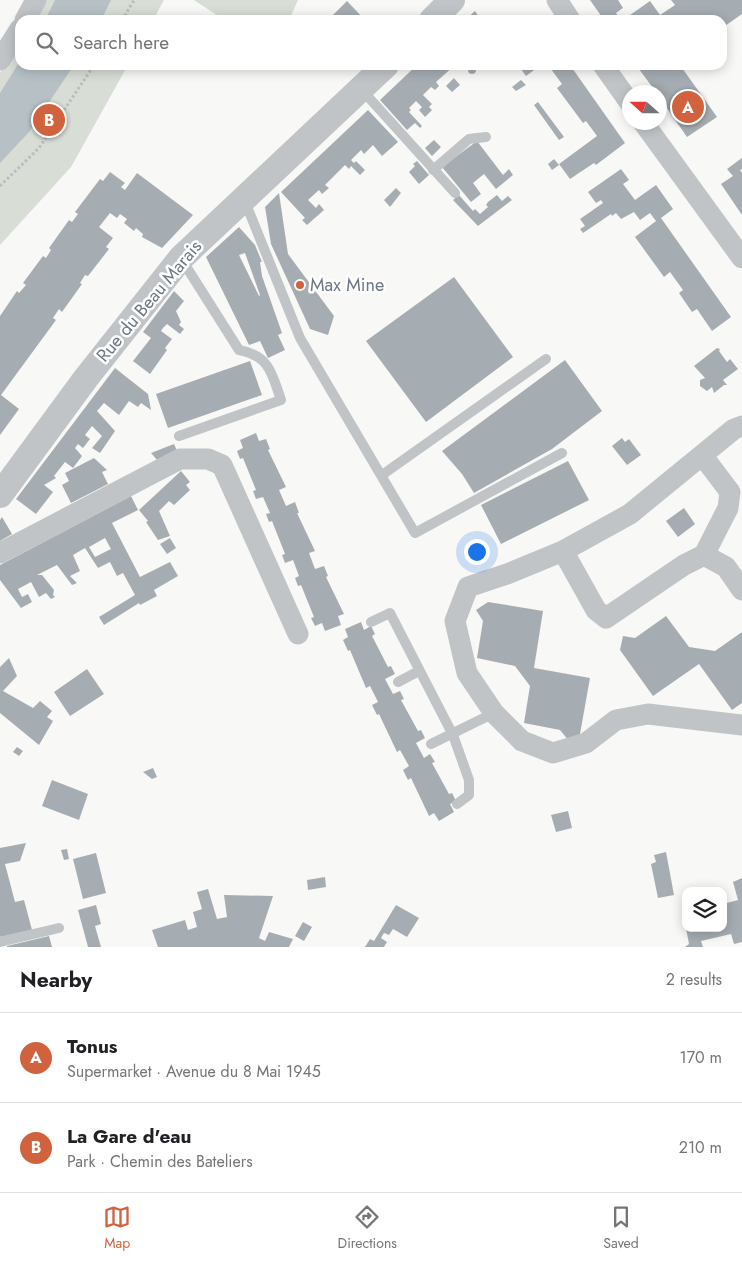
<!DOCTYPE html>
<meta charset="utf-8">
<style>
body{margin:0;font-family:Jost,sans-serif;background:#f2f2f2;color:#202124}
.controls{position:absolute;right:15px;bottom:15px;display:grid;overflow:hidden;border-radius:10px;box-shadow:0 2px 12px #0003}
.controls button{width:45px;height:45px;display:grid;place-items:center;padding:0;border:0;border-bottom:1px solid #e0e0e0;background:#fff;color:#202124;font:25px sans-serif}
.compass{position:absolute;left:622px;top:85px;width:45px;height:45px;border-radius:50%;background:#fff;box-shadow:0 2px 12px #0003;rotate:291deg}
.you{position:absolute;left:476px;top:551px;width:18px;height:18px;margin:-12px;border:4px solid #fff;border-radius:50%;background:#1a73e8;box-shadow:0 0 0 8px #1a73e833}
.badge{display:grid;place-items:center;width:32px;height:32px;border-radius:50%;background:#d1623e;color:#fff;font-size:16px;font-weight:700}
.pin{position:absolute;translate:-50% -50%;border:2px solid #fff;box-shadow:0 1px 5px #0006}
.list{margin:0;padding:0;list-style:none}
h2{display:flex;justify-content:space-between;align-items:center;height:65px;margin:0;padding:0 20px;font-size:21px}
h2 small{font-size:16px;font-weight:400;color:#757577}
.list li{display:grid;grid-template-columns:32px 1fr auto;gap:15px;align-items:center;box-sizing:border-box;height:90px;padding:0 20px;border-top:1px solid #e0e0e0}
.list b{display:block;font-size:19px;white-space:nowrap}
.list p{margin:0;font-size:16px;white-space:nowrap;color:#757577}
.list em{font-size:16px;font-style:normal;color:#757577}
.icon{flex:none;width:28px;height:28px;fill:none;stroke:currentColor;stroke-width:2;stroke-linecap:round;stroke-linejoin:round}
.map{position:relative;flex:none;width:742px;height:947px;overflow:hidden}
.search{position:absolute;background:#fff;box-shadow:0 2px 12px #0003;left:15px;right:15px;top:15px;height:55px;display:flex;align-items:center;gap:12px;box-sizing:border-box;padding:0 18px;border-radius:15px;color:#757577;font-size:19px}
.sheet{height:245px;background:#fff}
nav{display:flex;justify-content:space-around;align-items:center;box-sizing:border-box;height:70px;border-top:1px solid #e0e0e0;background:#fff;font-size:14px;color:#757577}
nav a{display:grid;justify-items:center;gap:2px}
nav .on{color:#d1623e}
.map>svg:first-child{display:block}
.green{fill:#d8ddd6}
.water{fill:#b7c1c5}
.building{fill:#a6adb2;fill-rule:evenodd}
.lines{fill:none;stroke-linecap:round;stroke-linejoin:round}
.path{stroke:#babdbf;stroke-width:3;stroke-dasharray:2.5 2.5;stroke-linecap:butt}
.service{stroke:#c0c4c7;stroke-width:10}
.minor{stroke:#c0c4c7;stroke-width:21}
.tertiary{stroke:#c0c4c7;stroke-width:26}
.poi-dot{fill:#d1623e;stroke:#fff;stroke-width:2}
.labels{text-anchor:middle;stroke-width:5;stroke-linejoin:round;paint-order:stroke}
.poi-label{font-size:18px;fill:#6b7884;stroke:#fff;text-anchor:start}
.street-label{font-size:18px;fill:#6b7884;stroke:#fff}
</style>
<div class="map">
<svg width="742" height="947" viewBox="0 0 742 947">
<rect width="100%" height="100%" fill="#f8f8f6"/>
<path class="green" d="M43,0H164L153,20H32Z
M194,0H298L289,20H224Z
M20,41V65H128L71,167L0,245V73Z"/>
<path class="water" d="M55,0H111L101,20H45Z
M20,61V65H74L29,132L0,163V93Z"/>
<path class="building" d="M590,0H618L623,8L616,13L621,20H604Z
M671,0H742V14L722,28V20H623L650,1L660,15L675,5Z
M347,1L365,20H328Z
M475,11L481,20H465Z
M417,65H455L436,82L439,86L435,90L431,87L423,95L432,104L429,107L432,110L425,117L419,110L422,107L416,101L409,108L411,110L409,112L422,126L420,128L415,123L407,130L380,100Z
M518,65H541L526,76Z
M548,65H570L625,143L596,165L594,163L570,179L559,164L597,136L586,121L583,123L557,88L562,84Z
M636,65H680L717,117L687,137L660,98V92H656Z
M468 70a4 4 0 1 1 8 0a4 4 0 1 1-8 0Z
M454,78L460,85L452,92L446,86Z
M521,80L526,85L516,91L512,87Z
M538,102L564,137L559,140L534,105Z
M368,110L398,142L382,156L373,145L364,154L361,150L351,160L354,163L356,161L365,170L360,175L351,166L349,169L345,165L325,185L329,188L322,194L319,190L308,200L316,208L319,204L324,210L307,225L302,220L305,218L281,192Z
M434,140L441,147L432,156L425,148Z
M477,141L503,175L509,169L513,175L496,189L484,174L473,183L481,194L471,202L442,167Z
M742,158V169L740,170L742,173V215L721,184L733,176L727,169Z
M554,159L559,165L552,170L548,164Z
M417,161L429,175L419,184L409,172L415,166L413,164Z
M621,169L629,180L623,184L635,200L656,185L673,209L661,218L731,317L712,331L697,309L692,312L679,293L683,290L670,272L664,277L635,237L656,221L650,213L640,220L634,212L621,219L616,213L612,216L611,214L583,233L580,229L585,226L580,219L603,203L601,200L596,203L588,192Z
M110,172L125,183L121,187L125,190L137,173L193,215L162,248L142,237L143,234L136,228L134,231L124,223L127,219L120,214L117,218L110,213L99,227L113,238L106,247L109,249L88,276L85,275L80,283L82,284L62,312L59,309L53,318L56,320L1,395L19,409L0,435V316L17,291L19,293L26,285L23,283L43,256L46,258L51,250L49,248L69,220L72,222L78,214L75,212L100,179L103,181Z
M396,188L401,193L390,207L384,200Z
M279,193L288,254L334,316L328,335L310,329L271,244L265,207Z
M459,195L473,211L475,209L480,214L488,207L486,205L488,202L497,195L502,201L508,196L512,200L478,226L453,200Z
M239,227L255,245L262,262H260L262,276L282,333L278,335L285,350L268,358L260,341L249,345L206,257ZM245,253L260,295L259,296L239,255Z
M454,277L513,357L426,422L366,341Z
M174,291L184,301L176,311L181,322L179,325L184,329L180,334L167,324L163,328L161,331L172,339L165,348L167,350L150,374L133,361L151,338L143,332Z
M717,348L720,349L719,351L727,362L730,359L738,369L723,380L727,385H724L714,393L712,387L707,391L700,386V380L705,378L694,366Z
M565,360L602,411L552,449L474,493L462,474L442,451Z
M250,361L262,395L168,428L156,394Z
M115,368L148,394L151,410L141,403L138,407L129,401L119,415L104,403L97,411L115,431L100,453L92,448L102,436L92,426L85,435L90,439L83,448L78,444L75,448L82,456L73,468L65,462L54,476L56,478L44,485L53,492L36,514L16,499Z
M256,433L259,441L266,439L270,449L268,450L286,487L279,490L286,506L295,502L299,513H297L315,551L309,553L315,569L324,566L328,576L326,577L344,614L338,616L341,625L325,631L322,623L315,626L311,618L314,617L301,585L298,586L295,578L299,576L293,560L285,563L282,555L285,554L272,521L269,522L266,514L270,513L263,497L256,499L253,491L256,490L243,458L240,459L237,451L243,448L240,440Z
M622,438L625,442L629,439L641,455L627,465L612,446Z
M174,444L178,453L158,461L151,453Z
M94,458L107,470L102,472L108,484L71,503L62,485L69,481L65,473Z
M568,461L589,500L501,544L481,505Z
M181,471L190,482L186,485L190,490L174,505L169,501L159,511L170,536L158,540L146,522L148,521L139,510Z
M131,496L138,510L112,523L140,577L170,562L178,576L154,590L157,596L140,605L139,603L104,625L99,617L135,595L123,573L117,576L110,562L98,568L85,548L73,555L80,571L70,576L77,583L72,585L57,565L37,575H42L54,590L53,595L55,597L51,599L46,593L39,597L31,582L18,589L22,597L28,594L32,602L21,608L0,580V565ZM105,538L111,549L95,557L89,547Z
M684,508L695,524L678,537L666,521Z
M2,517L12,534L0,541V520Z
M170,538L176,548L167,554L160,544Z
M488,602L543,611L534,668L590,678L580,734L569,741L560,730L524,723L530,686L515,666L477,658L483,621L476,610Z
M666,616L689,647L715,651L742,632V703L732,710L699,664L653,696L620,650L623,636L635,638Z
M361,622L364,630L371,626L375,634L372,636L388,667L391,666L395,674L385,679L393,694L400,691L404,699L401,700L418,731L421,730L425,738L416,743L424,758L430,754L435,762L432,763L449,794L452,793L456,801L450,804L454,812L439,821L434,813L429,816L411,778L408,780L403,770L409,766L400,750L397,752L379,714L377,715L372,705L378,702L370,686L366,688L350,650L348,651L343,640L348,637L345,629Z
M9,658L17,676L3,691L33,708L40,701L52,711L47,717L53,721L39,745L0,713V667Z
M87,669L104,694L70,716L54,692Z
M17,747L23,751L19,756L13,752Z
M153,768L157,777L152,779L143,772Z
M52,780L88,794L79,820L42,806Z
M568,811L572,828L556,832L551,815Z
M26,843L20,861L5,864L15,902L24,900L32,930L0,937V848Z
M67,849L69,859L64,860L61,850Z
M666,852L674,895L658,898L651,864L656,862L654,855Z
M96,853L106,893L83,899L73,859Z
M325,877L326,887L308,890L307,880Z
M742,878V942L734,944L731,934L701,941L703,947H685L689,944L686,928H723V904L738,900L733,882Z
M208,889L217,919L227,917L224,895L273,896L259,938L265,941L269,932L293,939L289,947H158L152,930L185,920L188,930L197,927L193,912L202,909L197,892Z
M96,905L101,924L95,926L101,947H88L78,910Z
M396,905L419,918L407,937L393,929L389,935L384,933L381,938L387,942L384,947H365L370,939L374,941Z
M303,922L312,927L304,941L295,936Z
M49,936L52,947H7V946Z"/>
<g class="lines">
<path class="path" d="M122,20L134,0
M0,186L39,148L94,65"/>
<path class="service" d="M362,90L455,193
M433,170L469,139L486,137
M244,199L300,338L415,533L562,453
M179,436L281,400C272,374 270,356 239,350L182,260
M382,475L546,359
M371,622L390,613L453,735L469,780V795L457,804
M398,682L419,671
M431,744L494,713
M0,942L59,928"/>
<path class="minor" d="M557,0L570,20
M25,20L36,0
M0,60L20,29
M603,65L630,103
M643,122L742,258
M742,426L734,429L630,514L563,551L507,574L468,587L455,621L467,673L494,713L522,741L553,753L586,743L616,720L648,714L742,725
M702,455L730,492L728,508L704,555
M563,551L596,610L606,618L684,565L704,555L726,567L742,590
M0,553L180,459H208L222,465L298,634"/>
<path class="tertiary" d="M432,20L452,0
M0,495L86,378L181,258L386,65"/>
</g>
<circle class="poi-dot" cx="300" cy="285" r="5"/>
<g class="labels">
<g class="poi-label">
<text x="310" y="291">Max Mine</text>
</g>
<g class="street-label">
<text transform="translate(149 301) rotate(-50)" y="6">Rue du Beau Marais</text>
</g>
</g>
</svg>
<div class="controls">
<button><svg class="icon" aria-label="layers" viewBox="0 0 24 24"><path d="M12 4l9 5-9 5-9-5zM3 14l9 5 9-5"/></svg></button>
</div>
<svg class="compass" viewBox="-18 -18 36 36"><path d="M0-13l5 13h-10z" fill="#e53935"/><path d="M0 13l5-13h-10z" fill="#757577"/></svg>
<div class="you"></div>
<div class="pin badge" style="left:688px;top:107px">A</div>
<div class="pin badge" style="left:49px;top:120px">B</div>
<div class="search"><svg class="icon" aria-label="search" viewBox="0 0 24 24"><circle cx="10" cy="10" r="6"/><path d="M15 15l6 6"/></svg>Search here</div>
</div>
<section class="sheet">
<h2>Nearby<small>2 results</small></h2>
<ul class="list">
<li><span class="badge">A</span><div><b>Tonus</b><p>Supermarket · Avenue du 8 Mai 1945</p></div><em>170 m</em></li>
<li><span class="badge">B</span><div><b>La Gare d'eau</b><p>Park · Chemin des Bateliers</p></div><em>210 m</em></li>
</ul>
</section>
<nav>
<a class="on"><svg class="icon" aria-label="map" viewBox="0 0 24 24"><path d="M3 6l6-2 6 2 6-2v14l-6 2-6-2-6 2zM9 4v14M15 6v14"/></svg>Map</a>
<a><svg class="icon" aria-label="directions" viewBox="0 0 24 24"><path d="M12 3l9 9-9 9-9-9zM9 14v-3h6M13 9l2 2-2 2"/></svg>Directions</a>
<a><svg class="icon" aria-label="saved" viewBox="0 0 24 24"><path d="M7 4h10v16l-5-4-5 4z"/></svg>Saved</a>
</nav>
